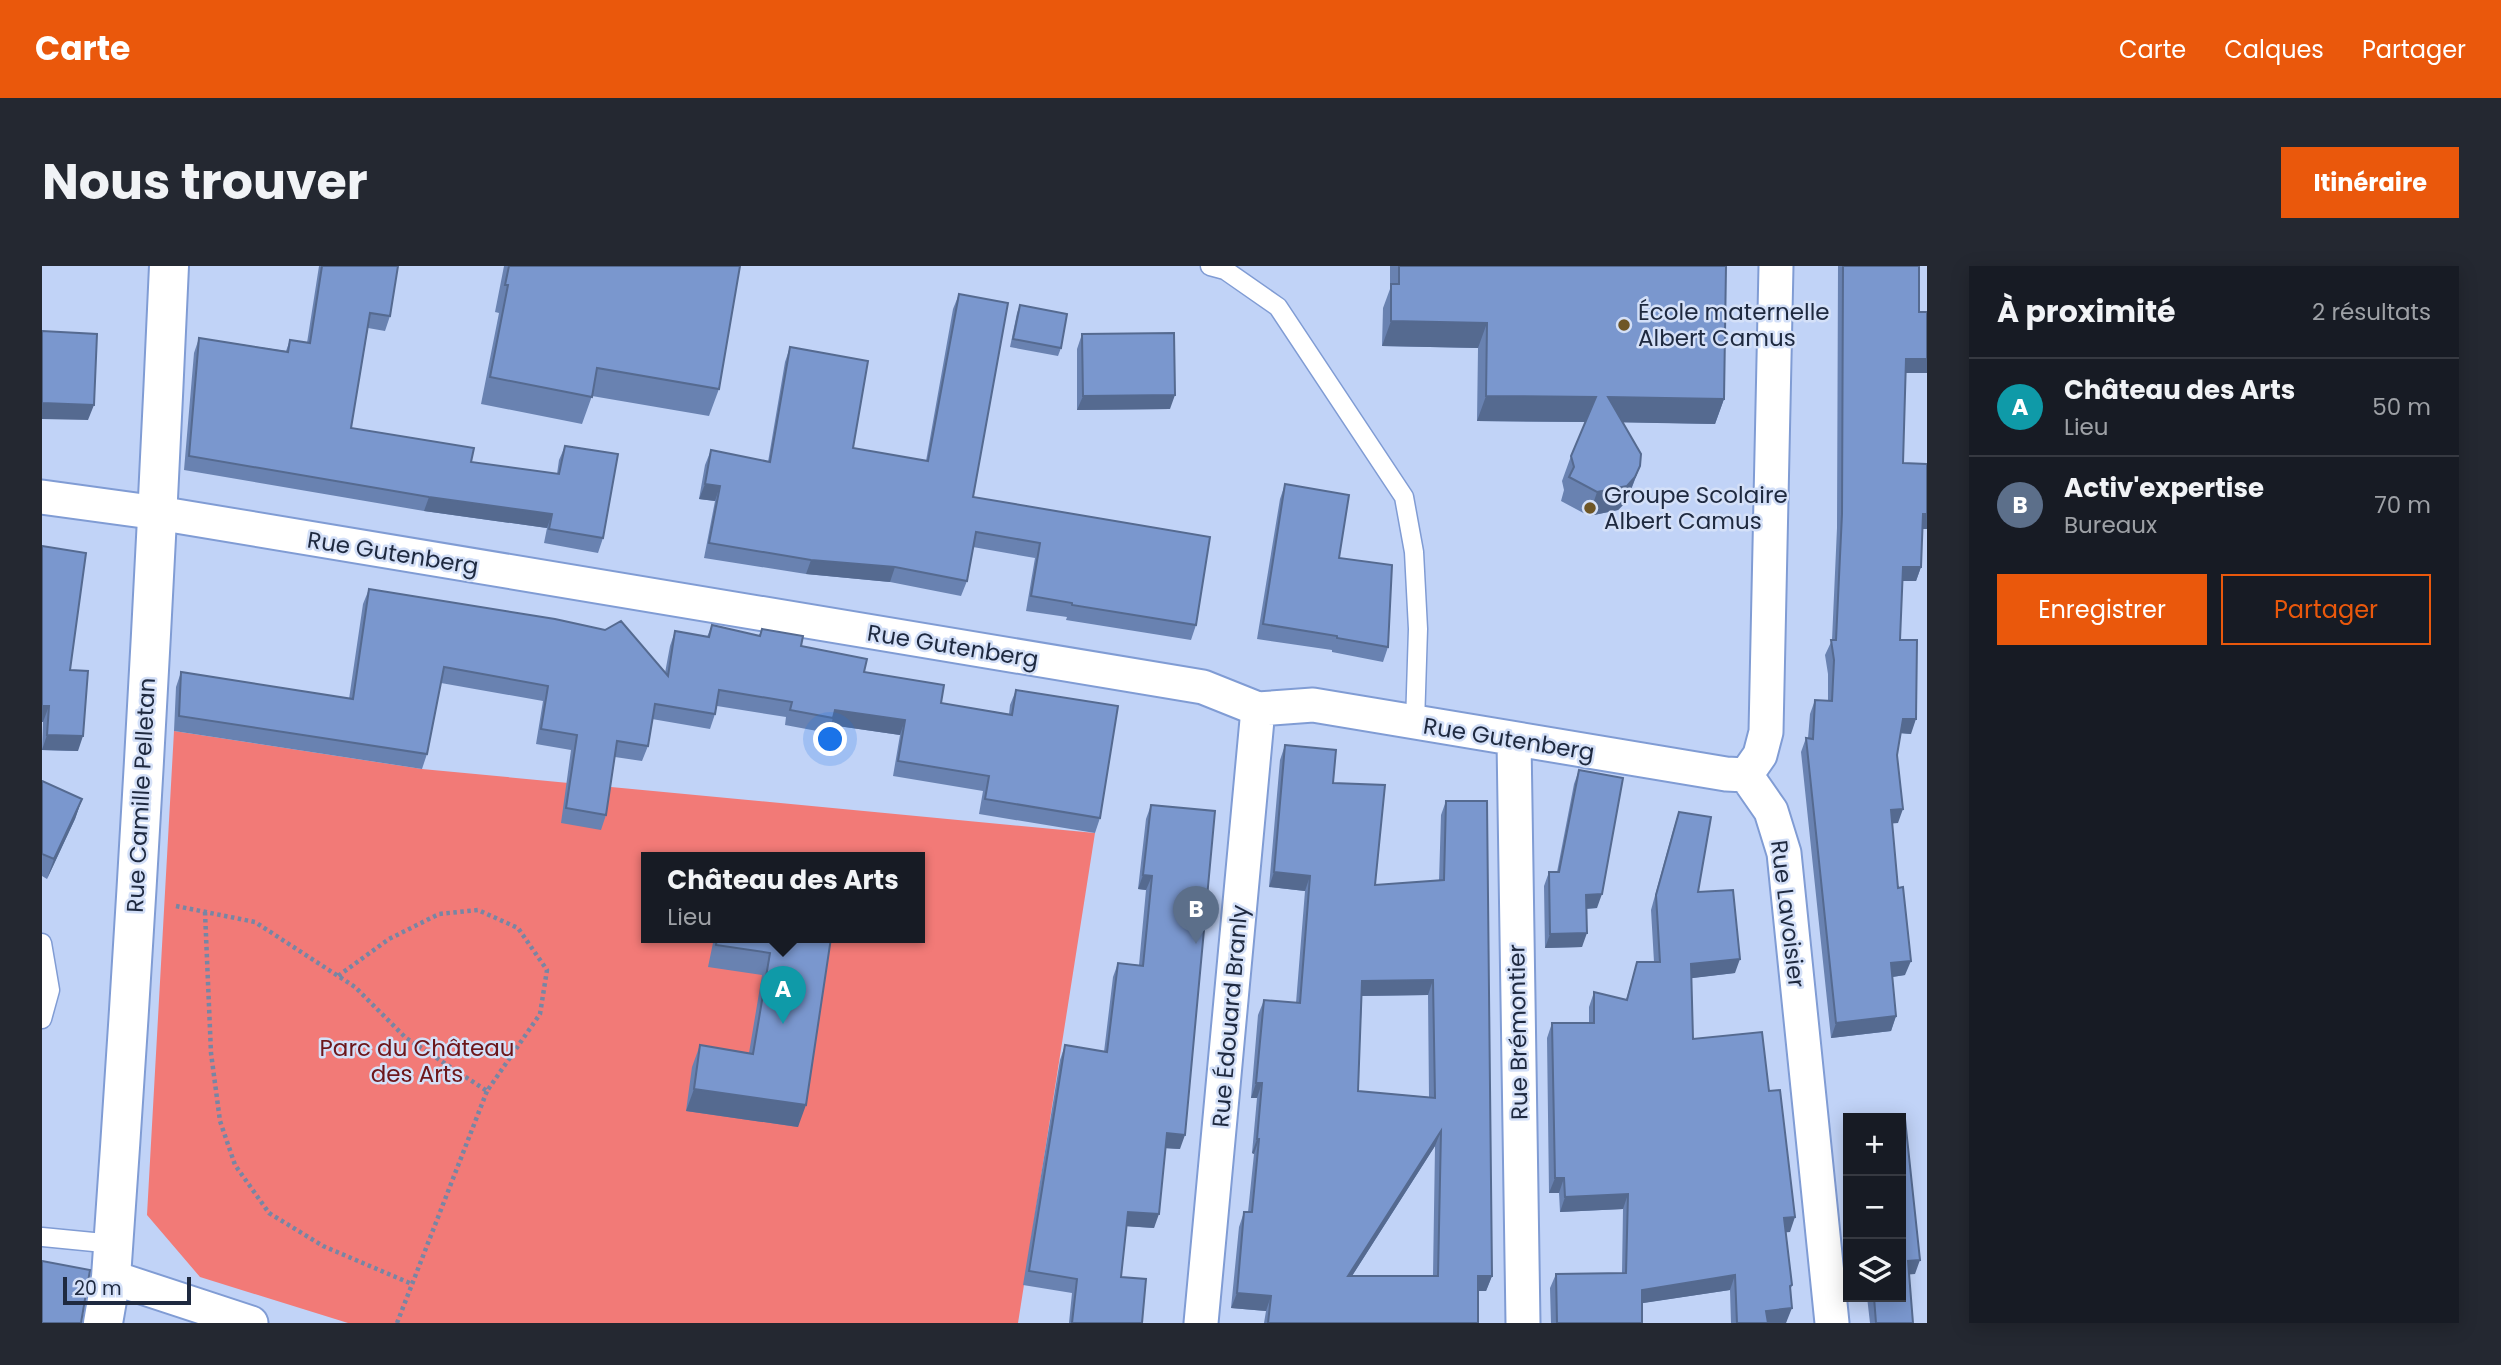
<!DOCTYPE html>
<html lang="fr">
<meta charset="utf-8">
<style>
body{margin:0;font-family:Poppins,sans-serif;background:#242831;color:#f1f3f6}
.controls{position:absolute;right:21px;bottom:21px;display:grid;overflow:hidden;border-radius:0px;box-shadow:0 4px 18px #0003}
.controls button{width:63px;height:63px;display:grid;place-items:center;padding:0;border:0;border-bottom:2px solid #363941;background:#171b24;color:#f1f3f6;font:35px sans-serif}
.scale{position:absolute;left:21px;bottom:18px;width:128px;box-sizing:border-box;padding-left:7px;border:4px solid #1e293f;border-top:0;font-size:19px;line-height:24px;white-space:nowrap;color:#1e293f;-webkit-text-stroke:5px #d4e0f8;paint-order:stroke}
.you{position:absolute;left:789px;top:474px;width:24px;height:24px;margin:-18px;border:5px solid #fff;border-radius:50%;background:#1a73e8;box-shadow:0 0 0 10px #1a73e833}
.badge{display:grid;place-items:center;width:46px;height:46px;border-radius:50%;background:#ea580c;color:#fff;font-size:23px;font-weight:700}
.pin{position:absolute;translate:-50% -58px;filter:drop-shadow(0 2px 4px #0008)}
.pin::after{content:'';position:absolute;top:37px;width:24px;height:21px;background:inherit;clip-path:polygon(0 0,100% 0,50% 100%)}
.popup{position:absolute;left:599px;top:586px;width:284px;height:91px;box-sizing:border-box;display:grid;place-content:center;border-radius:0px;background:#171b24;filter:drop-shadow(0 2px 5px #0005);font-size:23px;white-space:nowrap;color:#9ea1a6}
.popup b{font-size:26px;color:#f1f3f6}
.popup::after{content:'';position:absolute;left:50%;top:100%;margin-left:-14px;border:14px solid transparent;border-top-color:#171b24}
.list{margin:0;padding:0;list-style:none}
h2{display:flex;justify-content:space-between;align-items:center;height:91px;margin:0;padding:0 28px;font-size:30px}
h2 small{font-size:23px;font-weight:400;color:#9ea1a6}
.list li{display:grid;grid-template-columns:46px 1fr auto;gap:21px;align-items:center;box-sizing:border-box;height:98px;padding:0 28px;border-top:2px solid #363941}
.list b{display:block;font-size:26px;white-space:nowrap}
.list p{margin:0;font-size:23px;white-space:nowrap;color:#9ea1a6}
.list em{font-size:23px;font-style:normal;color:#9ea1a6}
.actions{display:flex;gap:14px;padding:21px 28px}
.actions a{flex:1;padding:16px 0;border:2px solid #ea580c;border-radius:0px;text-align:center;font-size:24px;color:#ea580c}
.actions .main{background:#ea580c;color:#fff}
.icon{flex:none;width:38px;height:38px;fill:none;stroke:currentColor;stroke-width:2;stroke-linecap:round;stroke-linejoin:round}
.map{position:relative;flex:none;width:1885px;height:1057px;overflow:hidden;border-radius:0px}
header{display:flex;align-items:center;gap:42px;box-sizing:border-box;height:98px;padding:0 35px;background:#ea580c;color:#fff}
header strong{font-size:33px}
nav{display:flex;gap:38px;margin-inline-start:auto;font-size:24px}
.intro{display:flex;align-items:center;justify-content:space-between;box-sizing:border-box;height:168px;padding:0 42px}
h1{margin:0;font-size:49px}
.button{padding:18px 32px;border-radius:0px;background:#ea580c;color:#fff;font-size:24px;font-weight:700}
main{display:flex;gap:42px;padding:0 42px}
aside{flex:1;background:#171b24;border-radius:0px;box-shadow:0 4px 18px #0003}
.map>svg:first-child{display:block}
.green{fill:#f27a77;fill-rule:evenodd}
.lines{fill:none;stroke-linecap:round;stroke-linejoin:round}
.lane-casing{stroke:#809cd4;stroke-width:21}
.street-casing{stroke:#809cd4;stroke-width:37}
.secondary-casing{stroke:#809cd4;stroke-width:42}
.path{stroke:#7786a4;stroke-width:4.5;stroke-dasharray:3.5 3.5;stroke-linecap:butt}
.lane{stroke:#fff;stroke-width:18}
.street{stroke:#fff;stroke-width:33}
.secondary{stroke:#fff;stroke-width:38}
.wall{fill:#6982b1;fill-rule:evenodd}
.shaded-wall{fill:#556a90}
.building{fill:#7a97ce;stroke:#556a90;stroke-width:2;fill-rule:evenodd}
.poi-dot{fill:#6e5626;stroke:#d4e0f8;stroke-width:2.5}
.labels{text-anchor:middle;stroke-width:5;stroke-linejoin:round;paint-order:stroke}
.poi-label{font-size:23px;fill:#1e293f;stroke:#d4e0f8;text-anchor:start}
.street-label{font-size:23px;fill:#1e293f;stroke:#d4e0f8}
.park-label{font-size:23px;fill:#6c161a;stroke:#d4e0f8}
</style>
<header>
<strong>Carte</strong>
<nav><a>Carte</a><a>Calques</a><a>Partager</a></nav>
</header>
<div class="intro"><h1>Nous trouver</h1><a class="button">Itinéraire</a></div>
<main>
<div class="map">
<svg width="1885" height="1057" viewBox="0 0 1885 1057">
<rect width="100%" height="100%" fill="#c1d3f7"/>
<path class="green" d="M132,465L380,503L1053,567L976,1057H306L158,1011L105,949ZM604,592H878V672H604Z"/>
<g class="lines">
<g class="lane-casing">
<path id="lane" d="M1168,0L1183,4L1236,41L1362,231L1372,286L1376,363L1373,457
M0,677L8,724L0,753
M0,971L72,978"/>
</g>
<g class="street-casing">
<path id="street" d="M0,231L116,247L1161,421L1216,443L1271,439L1684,508L1704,509
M1472,474L1481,1057
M1704,509L1729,545L1742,587L1790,1057
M1704,509L1718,489L1724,466L1734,0
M69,1011L209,1057
M1159,1057L1216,443"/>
</g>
<g class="secondary-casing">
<path id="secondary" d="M61,1057L69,1011C93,675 112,337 127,0"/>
</g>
<path class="path" d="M134,640L213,656L313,721L364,772L445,825L498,748L505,704L476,662L436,644L397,648L347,673L296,710
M163,646L169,787L178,855L193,899L227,947L281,980L370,1018
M355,1057L445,825"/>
<use href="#lane" class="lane"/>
<use href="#street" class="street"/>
<use href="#secondary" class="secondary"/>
</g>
<path class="wall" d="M277,0H356L348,50L343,65L326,62L309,162L429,196L515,208L517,194L523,180L561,272L556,287L502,277L505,262L382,245L142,204L152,87L157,72L244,85L248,74L265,77Z
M462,0H698L677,123L667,150L550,130L540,158L439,138L457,47L453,46Z
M1348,0H1684L1682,133L1673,158L1581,156L1598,200L1589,224L1584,236L1576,244L1547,250L1519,235L1522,224L1520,215L1529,190L1544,156L1435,155L1436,82L1340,80L1341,42L1348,23Z
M1796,0H1877V46L1885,107H1863L1861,197L1885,198V263H1880L1879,301L1874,315H1860L1858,374L1869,468L1859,467L1855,489L1856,557H1850L1863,709L1850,711L1854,750L1849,765L1789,772L1759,486L1764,472H1766L1768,448L1773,434L1786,435V408L1783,389L1790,374L1795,262Z
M917,28L931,231L1154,359L1149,374L1024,354L1025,351L984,345L993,292L931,281L925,315L919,330L848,316L764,308L662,292L673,235L657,233L663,199L669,184L726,196L743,96L748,81L811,182L884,195L911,43Z
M978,39L1019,82L1016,90L968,81L975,47Z
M1040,68L1128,143L1035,144V83Z
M1243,218L1297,292L1346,381L1341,396L1290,386V384L1215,373L1238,233Z
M0,280L28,404L36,485L0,484L1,456Z
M327,323L623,407L628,380L633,365L665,371L670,359L717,370L720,363L759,380L899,437L967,448L968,439L974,424L1058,552L1053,567L937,548L941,525L851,510L858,469L789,459L786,467L743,459L744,451L675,440L673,448L668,463L610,453L606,480L600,495L573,491L564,549L559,564L519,557L529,484L494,478L501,435L399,417L385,488L380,503L132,465L134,421L139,406L307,433L321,338Z
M1243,479L1291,517L1333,619L1397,615L1399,549L1404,535L1450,1010L1444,1025H1436V1057H1222L1224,1045L1189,1042L1197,961L1202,946H1206L1212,888L1210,887L1215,832H1209L1216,749L1222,734L1254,737L1263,625L1227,621L1238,494ZM1386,729L1387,831L1316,825L1320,730ZM1393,880L1391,1010H1310Z
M1537,504L1555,642L1544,643L1540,681L1503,682L1502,620L1507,606H1515L1532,518Z
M0,515L40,533L33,553L5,613L0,610Z
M1109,539L1138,883L1124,882L1112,962L1084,960L1079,1011L1100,1057H1027L1030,1027L981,1019L1018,794L1023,779L1062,786L1071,711L1076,697L1097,699L1104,624L1096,623L1104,553Z
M1637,546L1656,626L1693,707L1649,712L1651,773L1727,825L1748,966H1744L1750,1019L1748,1025L1744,1057H1689L1688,1024L1600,1037V1057H1509L1508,1022L1514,1008L1580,1007L1581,943L1518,946L1517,927H1507L1505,772L1510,757H1547V741L1552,726L1584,734L1595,696H1612L1609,644L1632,561Z
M672,672H789L756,861L644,845L650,801L658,779L707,787L720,709L666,701Z
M1859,853L1873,1008H1867L1871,1057H1828L1825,1031H1859Z"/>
<path class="shaded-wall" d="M1349,55L1445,57L1436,82L1340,80Z
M1864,93H1885V107H1858Z
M1133,129L1128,143L1035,144L1041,130Z
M1444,130L1554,131L1545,156L1435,155Z
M1566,131L1682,133L1673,158L1557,156Z
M0,137L52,139L46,154L0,153Z
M1598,200L1584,236L1576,244L1547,250L1555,226Z
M663,218L678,220L673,235L657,233Z
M387,231L510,248L505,262L382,245Z
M1881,248H1885V263H1875Z
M769,294L853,301L848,316L764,308Z
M1861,301H1879L1874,315H1856Z
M0,440H7L1,456H0Z
M793,444L863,454L858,469L789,459Z
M1861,453H1874L1869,468L1856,467Z
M5,469L41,470L36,485L0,484Z
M40,533L33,553L5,613L12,593Z
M1861,543L1856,557L1844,558L1849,544Z
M1232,606L1268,610L1263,625L1227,621Z
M1101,609L1110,610L1104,624L1096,623Z
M1560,628L1555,642L1539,643L1544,629Z
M1545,667L1540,681L1503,682L1508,668Z
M1698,693L1693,707L1643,713L1649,698Z
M1869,695L1863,709L1844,712L1849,697Z
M1391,714L1386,729L1315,730L1320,715Z
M1854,750L1849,765L1789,772L1794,757Z
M1214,817H1220L1215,832H1209Z
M652,823L764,839L756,861L644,845Z
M1399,865L1393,880L1301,1024L1306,1010Z
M1125,867L1143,869L1138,883L1120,882Z
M1215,873H1217L1212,888L1210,887Z
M1513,912H1522L1517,927H1507Z
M1586,928L1581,943L1518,946L1523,931Z
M1086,946L1117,948L1112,962L1081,960Z
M1753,951L1748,966L1737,967L1742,952Z
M1878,994L1873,1008L1861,1009L1866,995Z
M1693,1009L1688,1024L1595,1038L1600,1024Z
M1436,1010H1450L1444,1025H1430Z
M1195,1027L1229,1030L1224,1045L1189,1042Z
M1750,1042L1744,1057H1720L1724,1045Z"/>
<path class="building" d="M280,0H356L348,50L328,47L309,162L432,182L429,196L517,208L523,180L576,188L561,272L507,263L510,248L387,231L147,190L157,72L246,86L248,74L268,77Z
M467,0H698L677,123L555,102L550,131L448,111L466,19H463Z
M1357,0H1684L1682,133L1566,131L1599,188L1598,200L1593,211L1585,220L1555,226L1527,211L1532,201L1529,190L1554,131L1444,130L1445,57L1349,55V18H1357Z
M1801,0H1877V46H1885V93H1864L1861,197L1885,198V248H1881L1879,301H1861L1858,374H1875L1874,453H1861L1855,489L1861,543L1849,544L1856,622L1861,621L1869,695L1849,697L1854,750L1794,757L1764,472L1771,473L1773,434L1790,435L1792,394L1789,374H1794L1800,248Z
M917,28L966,37L931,231L1168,271L1154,359L1030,339V337L989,330L998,277L934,266L925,315L853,301L769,294L667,277L678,220L663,218L669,184L728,196L748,81L826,95L811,182L886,195Z
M978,39L1025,48L1019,82L971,73Z
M0,65L55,68L52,139L0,137Z
M1132,67L1133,129L1041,130L1040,68Z
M1243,218L1307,229L1297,292L1350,299L1346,381L1295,372V370L1221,358Z
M0,280L44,287L28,404L46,405L41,470L5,469L7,440H0Z
M327,323L513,353L563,364L579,355L626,410L633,365L667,371L670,359L718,370L720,363L761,370L759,380L825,393L822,406L902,419L899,437L970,449L974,424L1076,440L1058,552L943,533L947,510L856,495L863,454L793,444L791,452L748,444L750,436L677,424L673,448L613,438L606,480L575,475L564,549L524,542L535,469L499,463L506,420L402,401L385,488L137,450L139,406L311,433Z
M1243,479L1294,484L1291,517L1343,519L1333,619L1402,614L1404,535H1445L1450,1010H1436V1057H1226L1229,1030L1195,1027L1202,946H1210L1217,873H1215L1220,817H1214L1222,734L1258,737L1268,610L1232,606ZM1391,714L1393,832L1316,825L1320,715ZM1399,865L1396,1010H1306Z
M1537,504L1581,512L1560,628L1544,629L1545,667L1508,668L1507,606H1517Z
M0,515L40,533L12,593L0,588Z
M1109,539L1173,545L1143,869L1125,867L1117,948L1086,946L1079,1011L1104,1013L1100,1057H1030L1035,1013L987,1005L1023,779L1065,786L1076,697L1101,700L1110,610L1101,609Z
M1637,546L1669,551L1656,626L1691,624L1698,693L1649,698L1651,773L1720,766L1727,825L1738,824L1753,951L1742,952L1750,1019L1748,1020L1750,1042L1724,1045L1726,1057H1695L1693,1009L1600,1024V1057H1515L1514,1008L1584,1007L1586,928L1523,931L1522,912H1513L1510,757H1552V726L1585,734L1595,696H1618L1614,629Z
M675,672H789L764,839L652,823L658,779L711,788L728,687L674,679Z
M1859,853H1863L1878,994L1866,995L1871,1057H1834L1832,1031H1859Z
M0,995L48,1004L39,1057H0Z"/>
<g class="poi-dot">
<circle cx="1582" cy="59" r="7"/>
<circle cx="1548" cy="242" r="7"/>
</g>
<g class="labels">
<g class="poi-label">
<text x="1596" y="54">École maternelle<tspan x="1596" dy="26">Albert Camus</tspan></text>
<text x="1562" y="237">Groupe Scolaire<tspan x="1562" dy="26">Albert Camus</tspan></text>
</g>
<g class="street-label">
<text transform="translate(351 287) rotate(9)" y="8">Rue Gutenberg</text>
<text transform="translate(911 380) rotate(9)" y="8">Rue Gutenberg</text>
<text transform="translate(1467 473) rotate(9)" y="8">Rue Gutenberg</text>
<text transform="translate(99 529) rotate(-87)" y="8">Rue Camille Pelletan</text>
<text transform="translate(1746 648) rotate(83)" y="8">Rue Lavoisier</text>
<text transform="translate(1188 750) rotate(-85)" y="8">Rue Édouard Branly</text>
<text transform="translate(1476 766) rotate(-91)" y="8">Rue Brémontier</text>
</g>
<g class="park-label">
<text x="375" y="790">Parc du Château<tspan x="375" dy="26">des Arts</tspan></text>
</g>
</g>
</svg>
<div class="controls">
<button>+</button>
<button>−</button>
<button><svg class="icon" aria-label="layers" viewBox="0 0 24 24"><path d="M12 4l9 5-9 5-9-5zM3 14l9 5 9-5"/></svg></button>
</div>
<div class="scale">20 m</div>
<div class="you"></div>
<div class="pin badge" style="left:741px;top:758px;background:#0f9aa8">A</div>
<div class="popup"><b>Château des Arts</b>Lieu</div>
<div class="pin badge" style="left:1154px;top:678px;background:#5c6f8a">B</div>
</div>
<aside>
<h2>À proximité<small>2 résultats</small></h2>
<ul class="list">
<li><span class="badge" style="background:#0f9aa8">A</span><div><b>Château des Arts</b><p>Lieu</p></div><em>50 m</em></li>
<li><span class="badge" style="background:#5c6f8a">B</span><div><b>Activ'expertise</b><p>Bureaux</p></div><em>70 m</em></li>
</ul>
<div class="actions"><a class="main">Enregistrer</a><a>Partager</a></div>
</aside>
</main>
